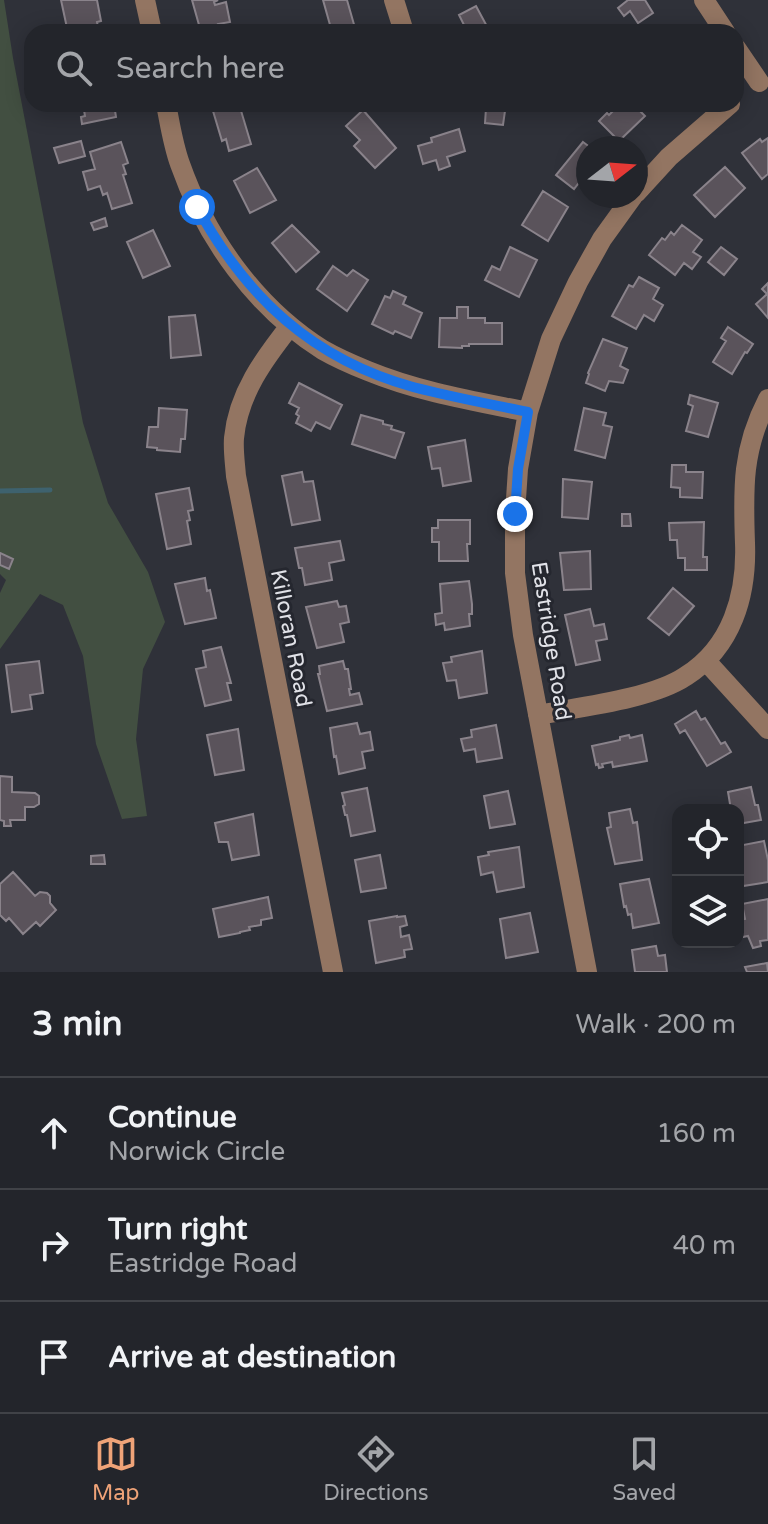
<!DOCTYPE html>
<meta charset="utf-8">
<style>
body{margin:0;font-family:"Varela Round",sans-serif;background:#2f3137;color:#f1f3f6}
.controls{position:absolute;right:24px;bottom:24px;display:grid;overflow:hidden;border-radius:16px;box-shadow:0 4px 20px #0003}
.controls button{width:72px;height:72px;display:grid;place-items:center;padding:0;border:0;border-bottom:2px solid #404247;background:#23252b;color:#f1f3f6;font:40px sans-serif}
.compass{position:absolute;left:576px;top:136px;width:72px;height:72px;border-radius:50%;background:#23252b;box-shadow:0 4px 20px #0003;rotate:73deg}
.stop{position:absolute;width:24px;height:24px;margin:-18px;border:6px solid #1a73e8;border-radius:50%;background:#fff}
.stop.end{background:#1a73e8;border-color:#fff;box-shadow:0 2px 8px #0008}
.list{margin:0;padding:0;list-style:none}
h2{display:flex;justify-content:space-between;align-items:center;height:104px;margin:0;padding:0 32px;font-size:34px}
h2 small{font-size:26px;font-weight:400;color:#a3a5a9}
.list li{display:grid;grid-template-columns:52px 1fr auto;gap:24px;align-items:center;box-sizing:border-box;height:112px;padding:0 32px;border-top:2px solid #404247}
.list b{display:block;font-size:30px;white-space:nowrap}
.list p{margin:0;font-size:26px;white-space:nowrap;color:#a3a5a9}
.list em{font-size:26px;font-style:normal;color:#a3a5a9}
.icon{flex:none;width:44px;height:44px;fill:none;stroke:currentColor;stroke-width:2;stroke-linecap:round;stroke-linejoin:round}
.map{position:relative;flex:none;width:768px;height:972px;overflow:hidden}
.search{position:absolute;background:#23252b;box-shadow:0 4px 20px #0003;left:24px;right:24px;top:24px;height:88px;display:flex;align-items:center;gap:20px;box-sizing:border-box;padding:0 28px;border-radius:24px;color:#a3a5a9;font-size:30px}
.sheet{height:440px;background:#23252b}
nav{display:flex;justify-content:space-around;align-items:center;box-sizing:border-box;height:112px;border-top:2px solid #404247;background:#23252b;font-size:22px;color:#a3a5a9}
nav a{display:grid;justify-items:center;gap:4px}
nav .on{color:#efa378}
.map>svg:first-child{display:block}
.green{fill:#424f41}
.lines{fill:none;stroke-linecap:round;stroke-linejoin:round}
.stream{stroke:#3e626e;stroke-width:5}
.building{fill:#5a535b;stroke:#8a838b;stroke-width:2}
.minor{stroke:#937562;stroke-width:20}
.route{stroke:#1a73e8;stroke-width:10}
.labels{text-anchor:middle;stroke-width:6;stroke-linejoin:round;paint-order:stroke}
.street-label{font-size:22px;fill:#e0e1e7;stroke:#25272f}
</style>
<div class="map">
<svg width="768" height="972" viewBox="0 0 768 972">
<rect width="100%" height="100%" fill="#2f3139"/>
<path class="green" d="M0,0H4L13,58L83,423L108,503L148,572L165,622L143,669L136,739L147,816L122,819L96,744L83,656L63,605L40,594L0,649V593L6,580L0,574Z"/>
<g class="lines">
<path class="stream" d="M0,491L50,490"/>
</g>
<path class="building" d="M61,0H97L101,21L97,22L99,32H73L72,27L67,28Z
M192,0H218L214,2L215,5L226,2L230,22L218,24L219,28L201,32Z
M323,0H347L355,28L341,32H332Z
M645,0L653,13L638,23L630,11L624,16L618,8L628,0Z
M476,6L490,32H464L461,26L464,25L459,15Z
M83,104H114L116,117L82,124L81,117L85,116Z
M239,104L251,144L229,151L226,139L222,141L213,111Z
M485,104H506L503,125L485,123L486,108H485Z
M606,104H633L645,116L619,141L599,121L607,113L609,115L613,111Z
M363,110L396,148L375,168L354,146L360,140L346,126Z
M459,129L465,151L447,157L450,166L439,170L436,160L423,164L418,146L432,142L431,138Z
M768,138V174L762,179L742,153L760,139L762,142Z
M81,141L85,156L59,163L54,148Z
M121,142L128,163L123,165L126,174L123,175L132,203L112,209L107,193L103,195L100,186L88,190L83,172L95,169L90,152Z
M583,142L591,148H588V171L574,189L556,175Z
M725,167L745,188L715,217L694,195Z
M257,168L276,200L250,213L234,181Z
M543,191L568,207L548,241L522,225Z
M105,218L107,226L94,230L91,223Z
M292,225L319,252L296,272L272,243Z
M682,225L702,240L693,252L701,257L692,269L684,263L675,275L649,255L662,238L665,240L671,232L674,235Z
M153,230L170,266L143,278L127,242Z
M510,247L537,260L519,297L485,280L492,266L500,270Z
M721,247L737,259L724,275L708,262Z
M333,266L347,276L353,270L368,280L347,311L317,289Z
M639,277L659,288L653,299L663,305L654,321L644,315L636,329L612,316L629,285L633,287Z
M768,283V318L756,304L767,294L762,289Z
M393,291L406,297L403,304L422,313L411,338L395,331L393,334L372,324L385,296L390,298Z
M457,307H468V318H485V323H502V344H469V346H462V348L439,347L440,318H457Z
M195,315L201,355L171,358L169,317Z
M728,327L753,344L747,353L745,352L732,374L713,362L726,341L721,338Z
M603,339L627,348L620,366L628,370L623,383L609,381L605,391L586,383L589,374L588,373Z
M299,383L342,405L330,429L316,422L311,431L296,423L299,416L296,414L299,408L289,403Z
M690,395L718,403L708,437L686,431L693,406L688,404Z
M159,408L187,410L185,439H181L180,452L157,450V448L147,447L149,427H158Z
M584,408L606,413L603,425L612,427L605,458L575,450Z
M361,415L383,421V424L392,426L391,429L404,433L395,458L352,444Z
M465,440L471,481L443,486L440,468L432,469L428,447Z
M672,465H686V472H703L702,498L680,497V488L671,487Z
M302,472L304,482L313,481L320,520L292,525L282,476Z
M563,479L592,482L588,519L562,517Z
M189,488L193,510L188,511L190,520L187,521L191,544L167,549L156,494Z
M622,514H630L631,526H622Z
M438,520H470V544H467L468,561H439V542H432V528H438Z
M704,522L703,557H707V570H685V558H678L677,540H670L669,523Z
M340,541L344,560L329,563L332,580L305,585L302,568H299L295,548Z
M590,551L591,589L564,590L560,553Z
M0,553L13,559L9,569L0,565Z
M205,578L207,591L210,590L216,618L185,624L175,584Z
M469,581L472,604V614H469L470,626L445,630L444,623L436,625L435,614L442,613L440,584Z
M673,588L694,606L669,635L648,618Z
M337,601L339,607L346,606L349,622L340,624L344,642L317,648L306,607Z
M590,609L594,626L604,624L607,639L596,641L600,660L576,665L565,615Z
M221,647L231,683H227L231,700L205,706L196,669L206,667L203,651Z
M482,651L487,693L459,698L456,680L447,681L443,663L452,662L451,657Z
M39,661L43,693L30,695L32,709L12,712L6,665Z
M343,661L345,669H348L351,689H349L350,695L359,693L362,704L327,711L318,674H320L319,666Z
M696,711L701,720L705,718L721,744L725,742L731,752L707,766L685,730L680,733L675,724Z
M357,723L360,734L370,732L373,750L362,752L365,768L339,774L336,756L334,757L330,728Z
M496,725L502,758L477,762L475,749L464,751L461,739L472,737L471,730Z
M238,729L244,770L215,775L207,735Z
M629,735L630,738L642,735L647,761L613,767L612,762L602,764L603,767L599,768L598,764L596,765L592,746L620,740V737Z
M0,776L12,777V792L35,793L39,796V804L34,807H25V820H10L11,826H4V821L0,820Z
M751,787L755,805H758L761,820L738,824V810H731L728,792Z
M367,788L375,831L351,836L347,815H345L343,806L345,805L342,793Z
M508,791L515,824L490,828L484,796Z
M630,809L633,823L637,822L642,860L615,864L607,828L611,827L609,813Z
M253,814L259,855L232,860L228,842H219L215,823Z
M764,841L768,860V882L743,886L738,861V846Z
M519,847L524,887L497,892L493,872L481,875L478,857L489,855L488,852Z
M104,855L105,864H91V856Z
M380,855L386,888L361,892L355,860Z
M13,872L35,896L40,892L47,893L50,896V903L56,910L40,926L36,922L23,934L9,918L6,921L0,915V884Z
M649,879L659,923L633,928L631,914L628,915L626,906L624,907L620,884Z
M268,897L272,918L261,920V925L249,927L250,930L240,932V933L219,937L213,909Z
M768,899V940L760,941L761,946L753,948L748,936L738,938V920L745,919L742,904Z
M530,913L538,952L506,958L500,919Z
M397,916V917L405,916L407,925L400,927L401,937L409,935L412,949L404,950L405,957L376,963L369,921Z
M656,946L658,956L665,955L667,972H635L632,950Z
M767,963L768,972H747L745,967Z"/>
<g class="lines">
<path class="minor" d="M145,0L152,32
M394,0L404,32
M704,0L725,32
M736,48L759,82
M166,104C170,124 173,145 180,164C206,238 256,308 323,350C337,358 353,365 368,371C419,392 474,401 528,412
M636,193L669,157L730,104
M290,326C264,359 238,394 234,438C233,450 235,463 236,476L333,972
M706,661L768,729
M538,715C580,707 652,699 686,676C732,647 747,595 745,543C743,488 742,449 768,399
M587,972L523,635L515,573V514L518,469L528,412L551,339L578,282L602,239L633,196"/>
</g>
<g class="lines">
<path class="route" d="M197,207C246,297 312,359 413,387C451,397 490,404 528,412L518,469L515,514"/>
</g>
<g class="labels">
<g class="street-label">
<text transform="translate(292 638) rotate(79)" y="8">Killoran Road</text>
<text transform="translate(552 641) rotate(81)" y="8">Eastridge Road</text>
</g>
</g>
</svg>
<div class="controls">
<button><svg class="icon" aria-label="locate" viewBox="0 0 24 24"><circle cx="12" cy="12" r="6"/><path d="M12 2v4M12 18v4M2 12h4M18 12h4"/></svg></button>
<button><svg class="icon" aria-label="layers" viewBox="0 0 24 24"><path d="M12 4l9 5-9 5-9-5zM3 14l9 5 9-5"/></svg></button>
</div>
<svg class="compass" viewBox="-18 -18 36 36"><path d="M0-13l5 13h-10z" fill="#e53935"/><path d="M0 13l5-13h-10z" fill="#a3a5a9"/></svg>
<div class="stop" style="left:197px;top:207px"></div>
<div class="stop end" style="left:515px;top:514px"></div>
<div class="search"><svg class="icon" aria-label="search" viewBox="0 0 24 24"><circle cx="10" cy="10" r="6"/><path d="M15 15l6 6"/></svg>Search here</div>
</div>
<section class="sheet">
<h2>3 min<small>Walk · 200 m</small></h2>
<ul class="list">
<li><svg class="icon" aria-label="ahead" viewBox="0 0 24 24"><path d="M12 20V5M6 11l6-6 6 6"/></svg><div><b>Continue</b><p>Norwick Circle</p></div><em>160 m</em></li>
<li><svg class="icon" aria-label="right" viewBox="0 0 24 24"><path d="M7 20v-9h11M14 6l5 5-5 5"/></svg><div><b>Turn right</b><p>Eastridge Road</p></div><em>40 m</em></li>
<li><svg class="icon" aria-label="arrive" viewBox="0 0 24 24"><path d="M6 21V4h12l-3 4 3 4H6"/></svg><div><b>Arrive at destination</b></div></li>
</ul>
</section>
<nav>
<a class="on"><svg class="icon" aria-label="map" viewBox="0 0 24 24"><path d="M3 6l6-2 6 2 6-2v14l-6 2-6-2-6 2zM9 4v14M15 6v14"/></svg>Map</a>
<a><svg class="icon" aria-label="directions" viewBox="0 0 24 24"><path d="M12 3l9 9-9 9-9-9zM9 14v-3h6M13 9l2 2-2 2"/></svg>Directions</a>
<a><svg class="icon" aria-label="saved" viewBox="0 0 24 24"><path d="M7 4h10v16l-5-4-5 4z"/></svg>Saved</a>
</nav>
